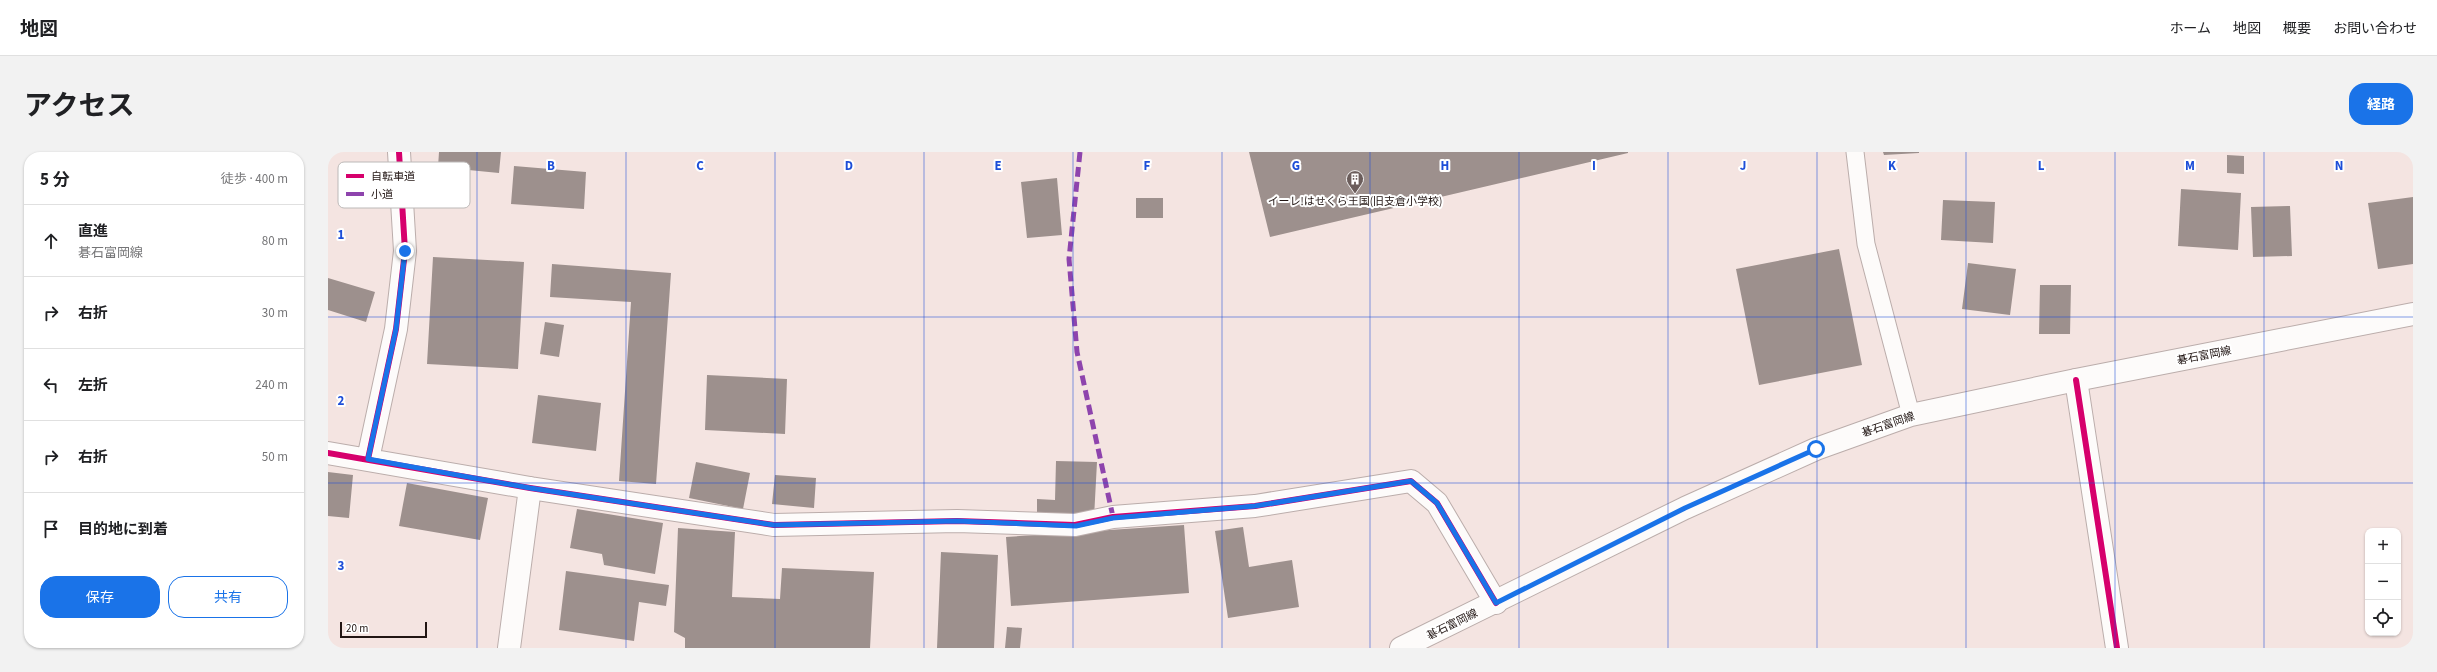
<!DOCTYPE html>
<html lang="ja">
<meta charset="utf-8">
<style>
body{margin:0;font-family:"Source Sans 3","Noto Sans JP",sans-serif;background:#f2f2f2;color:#202124}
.controls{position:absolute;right:12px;bottom:12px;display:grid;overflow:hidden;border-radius:8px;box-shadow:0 1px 3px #0004}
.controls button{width:36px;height:36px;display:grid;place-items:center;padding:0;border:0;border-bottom:1px solid #e0e0e0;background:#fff;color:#202124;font:20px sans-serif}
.scale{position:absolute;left:12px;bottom:10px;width:87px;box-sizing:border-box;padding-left:4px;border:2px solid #211513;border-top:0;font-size:11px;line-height:14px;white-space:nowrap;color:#211513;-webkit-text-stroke:3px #fff;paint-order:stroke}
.stop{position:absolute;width:12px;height:12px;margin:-9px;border:3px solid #1a73e8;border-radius:50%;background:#fff}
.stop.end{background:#1a73e8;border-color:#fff;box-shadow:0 1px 4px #0008}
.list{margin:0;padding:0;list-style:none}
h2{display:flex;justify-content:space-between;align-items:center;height:52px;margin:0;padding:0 16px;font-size:17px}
h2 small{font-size:13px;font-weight:400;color:#757577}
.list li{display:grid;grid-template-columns:26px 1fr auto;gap:12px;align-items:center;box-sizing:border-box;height:72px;padding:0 16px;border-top:1px solid #e0e0e0}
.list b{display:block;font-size:15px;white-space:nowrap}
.list p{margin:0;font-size:13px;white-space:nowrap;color:#757577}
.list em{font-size:13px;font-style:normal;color:#757577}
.actions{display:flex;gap:8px;padding:12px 16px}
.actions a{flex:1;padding:9px 0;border:1px solid #1a73e8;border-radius:16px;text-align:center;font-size:14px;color:#1a73e8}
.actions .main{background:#1a73e8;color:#fff}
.icon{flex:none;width:22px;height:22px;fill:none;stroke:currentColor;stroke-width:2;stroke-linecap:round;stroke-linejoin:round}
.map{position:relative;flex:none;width:2085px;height:496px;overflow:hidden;border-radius:16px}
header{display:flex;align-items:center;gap:24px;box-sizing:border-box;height:56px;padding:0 20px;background:#fff;border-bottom:1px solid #e0e0e0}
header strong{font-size:19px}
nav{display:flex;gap:22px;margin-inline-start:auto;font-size:14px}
.intro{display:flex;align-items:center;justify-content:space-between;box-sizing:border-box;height:96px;padding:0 24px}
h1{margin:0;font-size:28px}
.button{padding:10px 18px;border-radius:16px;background:#1a73e8;color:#fff;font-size:14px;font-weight:700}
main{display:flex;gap:24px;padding:0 24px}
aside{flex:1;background:#fff;border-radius:16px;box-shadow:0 1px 3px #0004}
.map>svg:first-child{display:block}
.building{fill:#9d908d}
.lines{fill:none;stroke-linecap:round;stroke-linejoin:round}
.lane-casing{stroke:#bbadab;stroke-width:19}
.street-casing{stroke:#bbadab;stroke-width:24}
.secondary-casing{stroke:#bbadab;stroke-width:24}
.lane{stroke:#fdfbfa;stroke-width:17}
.street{stroke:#fdfbfa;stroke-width:22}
.secondary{stroke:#fdfbfa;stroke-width:22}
.quiet{stroke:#8e44ad;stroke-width:5;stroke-dasharray:10 5;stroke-linecap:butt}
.cycleway-casing{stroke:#fff;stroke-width:8}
.cycleway{stroke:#d6006c;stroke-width:6}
.route{stroke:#1a73e8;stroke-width:5}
.grid{fill:none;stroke:#1d4ed8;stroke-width:1;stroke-opacity:0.55}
.labels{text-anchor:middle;stroke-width:4;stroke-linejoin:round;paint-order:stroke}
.poi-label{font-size:11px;fill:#211513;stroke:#fff}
.street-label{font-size:11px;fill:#211513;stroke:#fff}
.key{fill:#fff;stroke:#bcb9b8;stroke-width:1}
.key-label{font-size:11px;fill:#211513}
.grid-label{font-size:13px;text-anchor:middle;font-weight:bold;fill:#1d4ed8;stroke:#fff;stroke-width:4;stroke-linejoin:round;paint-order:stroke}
</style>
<header>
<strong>地図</strong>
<nav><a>ホーム</a><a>地図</a><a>概要</a><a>お問い合わせ</a></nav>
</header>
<div class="intro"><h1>アクセス</h1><a class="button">経路</a></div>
<main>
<aside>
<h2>5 分<small>徒歩 · 400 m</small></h2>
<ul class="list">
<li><svg class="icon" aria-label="ahead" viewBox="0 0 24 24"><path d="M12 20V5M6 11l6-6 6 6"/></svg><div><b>直進</b><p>碁石富岡線</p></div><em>80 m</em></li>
<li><svg class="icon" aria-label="right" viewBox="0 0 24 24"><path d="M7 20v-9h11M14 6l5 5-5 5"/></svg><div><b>右折</b></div><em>30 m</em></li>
<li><svg class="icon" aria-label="left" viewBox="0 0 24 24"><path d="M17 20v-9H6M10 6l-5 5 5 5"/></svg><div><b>左折</b></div><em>240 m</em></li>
<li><svg class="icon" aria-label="right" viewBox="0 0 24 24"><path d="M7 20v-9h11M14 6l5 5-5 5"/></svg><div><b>右折</b></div><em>50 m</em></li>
<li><svg class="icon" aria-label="arrive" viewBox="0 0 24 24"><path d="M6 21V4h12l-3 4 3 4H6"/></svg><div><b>目的地に到着</b></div></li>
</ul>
<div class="actions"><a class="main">保存</a><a>共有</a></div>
</aside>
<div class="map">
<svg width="2085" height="496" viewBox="0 0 2085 496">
<rect width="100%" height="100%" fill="#f4e4e1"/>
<path class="building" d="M111,0H173L171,21L110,15Z
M921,0H1300V1L942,85Z
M1555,0H1591V1L1556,3Z
M1899,3L1916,4V22L1899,21Z
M186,14L258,20L256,57L183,52Z
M729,26L734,83L699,86L693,30Z
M1853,37L1913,41L1910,98L1850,94Z
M2085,45V112L2050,117L2040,51Z
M808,46H835V66H808Z
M1615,48L1667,50L1665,91L1613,88Z
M1962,54L1964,104L1925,105L1923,55Z
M1511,97L1534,213L1431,233L1408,117Z
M105,105L196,110L190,217L99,212Z
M1640,111L1688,117L1682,163L1634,157Z
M224,112L343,121L328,332L291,329L303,150L222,145Z
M0,126L47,140L38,170L0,158Z
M1712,133H1743L1742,182H1711Z
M217,170L236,173L231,205L212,202Z
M379,223L459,227L457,282L377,278Z
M210,243L273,251L268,299L204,291Z
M728,309L769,310L766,366L709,363V347L727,348Z
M368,310L422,321L415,357L361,346Z
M0,320L25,323L21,366L0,364Z
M447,323L488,326L486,356L444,352Z
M79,331L160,346L152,388L71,374Z
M249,357L335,371L327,422L276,413L274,402L242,396Z
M856,373L861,441L683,454L678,385Z
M915,375L921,415L964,408L971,455L900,466L887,379Z
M350,376L407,380L404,445L452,447L454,416L546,420L542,496H357V486L346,480Z
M613,400L670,403L666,496H609Z
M238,419L341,433L338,454L311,450L306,489L231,478Z
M679,475L694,476L692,496H677Z"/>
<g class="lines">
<g class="lane-casing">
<path id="lane" d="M1527,0L1538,92L1583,263"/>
</g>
<g class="street-casing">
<path id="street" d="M1748,228L1789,496
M0,301L202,336L446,373L629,369L747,373L785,365L927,354L1083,329L1109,351L1168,451
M40,307L68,177L77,99L71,0
M181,496L202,336"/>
</g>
<g class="secondary-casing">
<path id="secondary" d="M1073,496L1357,356L1488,297L1583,263L1748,228L2085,162"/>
</g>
<use href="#lane" class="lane"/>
<use href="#street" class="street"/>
<use href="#secondary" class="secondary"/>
<path class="quiet" d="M752,0L741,107L749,200L785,365"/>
<g class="cycleway-casing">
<path id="cycleway" d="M1748,228L1789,496
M0,301L202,336L446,373L629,369L747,373L785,365L927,354L1083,329L1109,351L1168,451
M40,307L68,177L77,99L71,0"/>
</g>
<use href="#cycleway" class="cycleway"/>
</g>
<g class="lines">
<path class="route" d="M77,99L68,177L40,307L202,336L446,373L629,369L748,374L785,366L927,354L1083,329L1109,351L1168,451L1357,356L1488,297"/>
</g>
<path class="grid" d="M149,0V496M298,0V496M447,0V496M596,0V496M745,0V496M894,0V496M1042,0V496M1191,0V496M1340,0V496M1489,0V496M1638,0V496M1787,0V496M1936,0V496M0,165H2085M0,331H2085"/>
<defs>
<g id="building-pin" transform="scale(0.9)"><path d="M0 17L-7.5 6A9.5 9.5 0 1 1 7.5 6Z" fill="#6b5d5b" stroke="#fff"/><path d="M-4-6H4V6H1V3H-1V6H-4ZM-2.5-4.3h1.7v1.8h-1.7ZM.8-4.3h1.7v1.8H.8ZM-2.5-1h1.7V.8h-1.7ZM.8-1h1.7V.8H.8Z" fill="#fff"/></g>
</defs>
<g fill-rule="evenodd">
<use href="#building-pin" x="1027" y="27"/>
</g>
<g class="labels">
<g class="poi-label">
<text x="1027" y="53">イーレ!はせくら王国(旧支倉小学校)</text>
</g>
<g class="street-label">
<text transform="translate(1876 203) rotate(-11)" y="4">碁石富岡線</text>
<text transform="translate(1560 272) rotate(-19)" y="4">碁石富岡線</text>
<text transform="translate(1124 472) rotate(-26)" y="4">碁石富岡線</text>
</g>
</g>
<rect x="10" y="10" width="132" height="46" rx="6" class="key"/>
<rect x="18" y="22" width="18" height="4" fill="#d6006c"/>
<rect x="18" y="40" width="18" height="4" fill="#8e44ad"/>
<g class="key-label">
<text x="43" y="28">自転車道</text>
<text x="43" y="46">小道</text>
</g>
<g class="grid-label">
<text x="223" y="18">B</text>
<text x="372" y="18">C</text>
<text x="521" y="18">D</text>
<text x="670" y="18">E</text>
<text x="819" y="18">F</text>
<text x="968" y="18">G</text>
<text x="1117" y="18">H</text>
<text x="1266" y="18">I</text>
<text x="1415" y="18">J</text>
<text x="1564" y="18">K</text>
<text x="1713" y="18">L</text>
<text x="1862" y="18">M</text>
<text x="2011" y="18">N</text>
<text x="13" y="87">1</text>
<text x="13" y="253">2</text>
<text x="13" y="418">3</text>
</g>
</svg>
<div class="controls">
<button>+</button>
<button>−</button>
<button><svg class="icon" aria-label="locate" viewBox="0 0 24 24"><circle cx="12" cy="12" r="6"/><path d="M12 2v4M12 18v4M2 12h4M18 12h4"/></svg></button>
</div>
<div class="scale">20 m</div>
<div class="stop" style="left:1488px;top:297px"></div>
<div class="stop end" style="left:77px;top:99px"></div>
</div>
</main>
